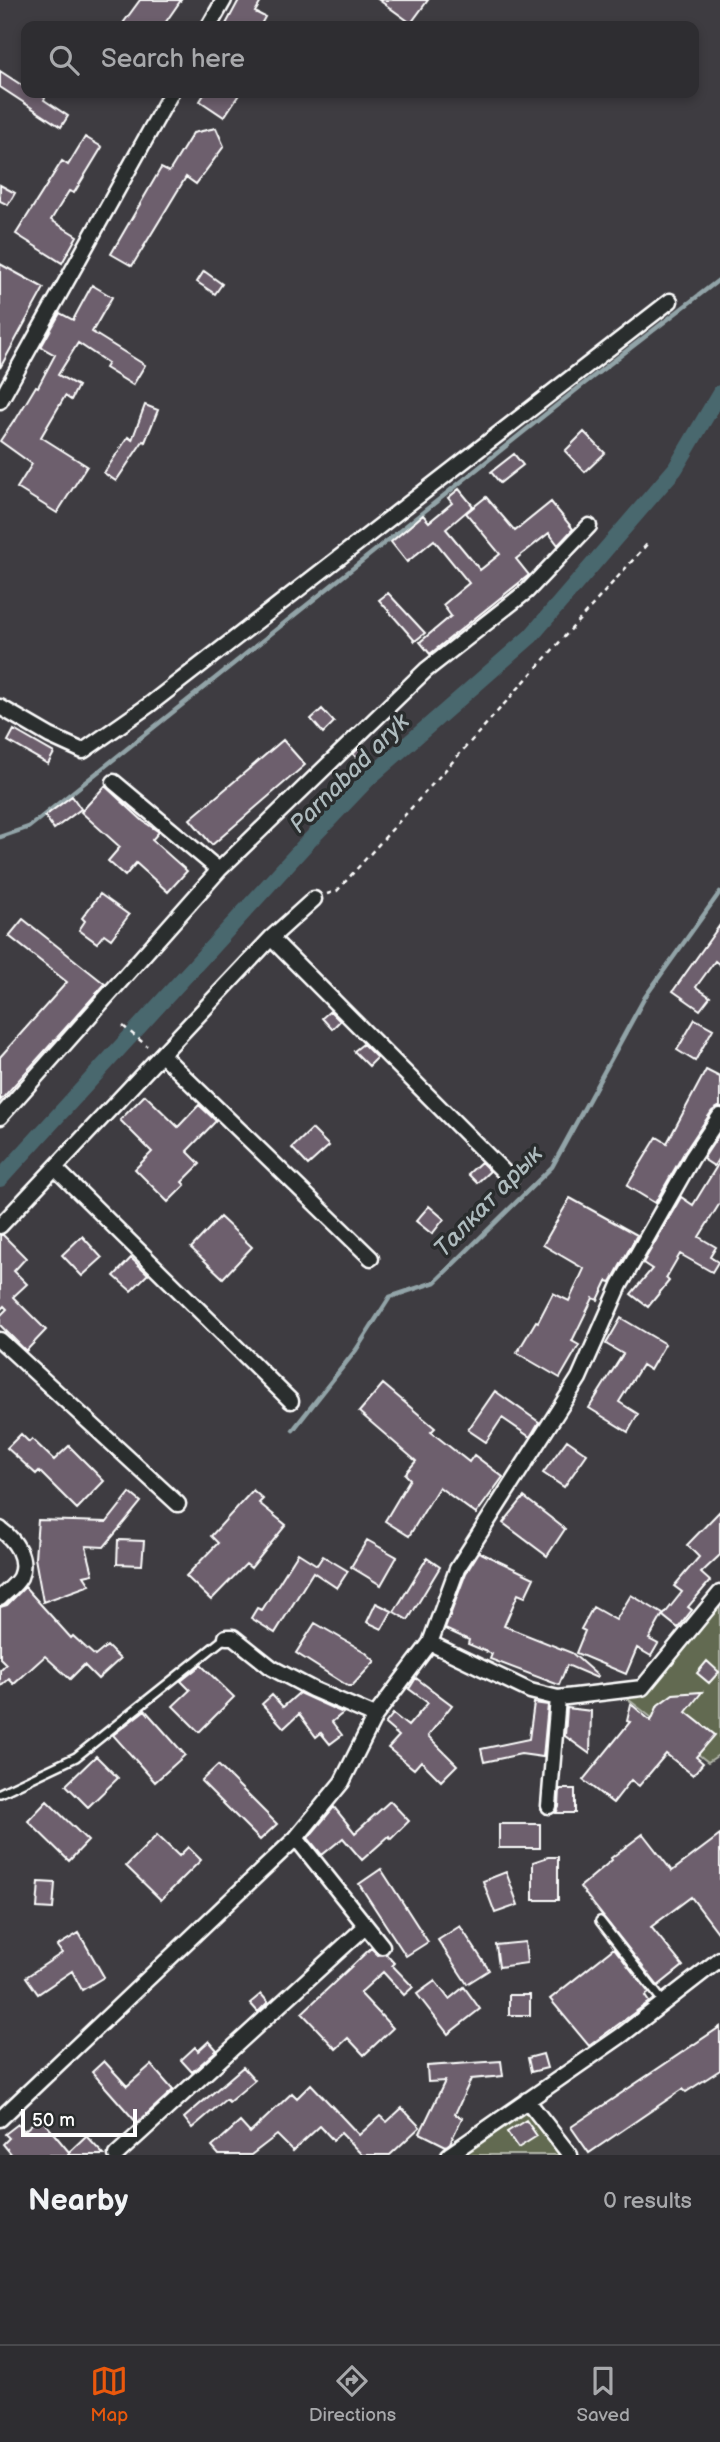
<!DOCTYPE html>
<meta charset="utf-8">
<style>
body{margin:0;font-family:"Balsamiq Sans",sans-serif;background:#363539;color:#f1f3f6}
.scale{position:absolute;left:21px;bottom:18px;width:116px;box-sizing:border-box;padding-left:7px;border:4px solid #fff;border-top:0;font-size:19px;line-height:24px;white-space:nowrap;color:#fff;-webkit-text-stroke:5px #2a2d2e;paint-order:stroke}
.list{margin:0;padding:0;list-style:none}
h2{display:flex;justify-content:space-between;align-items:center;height:91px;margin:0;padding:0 28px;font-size:30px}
h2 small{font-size:23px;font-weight:400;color:#a7a8ab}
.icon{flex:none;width:38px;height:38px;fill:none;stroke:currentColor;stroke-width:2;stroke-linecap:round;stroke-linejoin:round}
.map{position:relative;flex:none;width:720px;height:2155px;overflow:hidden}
.search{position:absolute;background:#2e2d31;box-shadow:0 4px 10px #0003;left:21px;right:21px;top:21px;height:77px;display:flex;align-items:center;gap:18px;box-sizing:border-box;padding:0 24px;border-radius:14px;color:#a7a8ab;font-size:26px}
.sheet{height:189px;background:#2e2d31}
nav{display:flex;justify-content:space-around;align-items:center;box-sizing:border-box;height:98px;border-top:2px solid #49494d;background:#2e2d31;font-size:19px;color:#a7a8ab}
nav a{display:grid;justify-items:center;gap:4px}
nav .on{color:#ea580c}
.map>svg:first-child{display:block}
.green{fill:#626a51;stroke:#b0b4a8;stroke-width:2}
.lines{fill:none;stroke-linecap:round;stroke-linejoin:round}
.stream{stroke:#92a4a8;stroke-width:4.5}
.canal{stroke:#4a676e;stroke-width:16}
.building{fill:#6d5f6d;stroke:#fff;stroke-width:2}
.lane-casing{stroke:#fff;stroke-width:12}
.street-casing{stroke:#fff;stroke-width:19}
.path{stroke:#fff;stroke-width:2.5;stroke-dasharray:5 5;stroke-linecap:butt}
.lane{stroke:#2a2d2e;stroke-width:7}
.street{stroke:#2a2d2e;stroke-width:14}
.labels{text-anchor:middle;stroke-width:7;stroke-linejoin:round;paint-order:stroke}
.water-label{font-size:24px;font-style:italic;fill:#aebbbe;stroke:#2a2d2e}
</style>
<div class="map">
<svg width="720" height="2155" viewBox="0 0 720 2155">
<rect width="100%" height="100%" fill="#3e3c41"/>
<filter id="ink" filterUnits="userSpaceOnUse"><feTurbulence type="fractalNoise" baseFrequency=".0143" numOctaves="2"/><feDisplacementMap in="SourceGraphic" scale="14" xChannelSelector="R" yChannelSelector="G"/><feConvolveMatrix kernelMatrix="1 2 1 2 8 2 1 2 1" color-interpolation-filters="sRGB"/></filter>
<g filter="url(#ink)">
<path class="green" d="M720,1598V1754L708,1762L624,1696Z
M528,2111L578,2155H464Z"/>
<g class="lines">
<path class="stream" d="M0,837L29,827L581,386L720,279
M293,1430L356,1350L390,1297L435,1282L552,1167L645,997L720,892"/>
<path class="canal" d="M0,1179L305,845L369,778L531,636L675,469L720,393"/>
</g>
<path class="building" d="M140,0H181L163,26H121Z
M239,0H262L255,12L265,17L260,26H225Z
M379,0H428L411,23Z
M0,71L26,88V93H37L45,98L44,100L68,116L61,127L0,87Z
M205,93H240L224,117L200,101Z
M216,128L224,146L196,184L186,177L132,266L111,254L161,168L169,172L193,133Z
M85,137L102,147L74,193L69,191L51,220L77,236L62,263L16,234L62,161L68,165Z
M0,185L15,193L8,205L0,201Z
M0,264L44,288L0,368Z
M204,271L222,284L215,294L197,282Z
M92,285L112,297L92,332L145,365L133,385L105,368L108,363L78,343L58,375L78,386L71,400L65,396L41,437L87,466L57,513L17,488L32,464L0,441L14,420L15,421L36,386L38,387L55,355L41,347L60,313L73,320Z
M145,405L158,410L145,442L143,441L116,481L104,473L128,437L132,440Z
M584,432L605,453L585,472L565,451Z
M514,454L523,465L500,483L491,472Z
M459,489L473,506L446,529L480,570L500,554L466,513L486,497L515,531L551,502L573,529L558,545L549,533L516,559L529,575L430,654L420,642L451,616L443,605L469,583L434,540L407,562L391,542L423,515L429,522L452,503L448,498Z
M388,593L425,633L415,641L379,600Z
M322,709L334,722L323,733L311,719Z
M14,730L54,753L48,764L8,741Z
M283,740L305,765L212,845L190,819Z
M362,745L373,756L364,765L353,754Z
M105,786L143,821L159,832L152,840L187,871L168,892L136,863L125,876L108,861L120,847L81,812Z
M72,796L81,809L54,829L45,816Z
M100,894L129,915L111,939L104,934L97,943L79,930L85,921L82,918Z
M23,919L105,984L0,1101V1057L67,982L9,936Z
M720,925V965L715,961L696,987L710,997L700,1010L673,991Z
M330,1011L340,1021L332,1029L322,1018Z
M695,1019L713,1029L695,1061L677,1050Z
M363,1044L377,1058L369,1066L354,1051Z
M706,1070L720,1077V1106L712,1111L684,1153L655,1203L627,1186L657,1137L667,1143Z
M145,1095L178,1127L199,1105L216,1121L187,1151L200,1164L182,1182L185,1185L168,1202L135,1169L152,1152L120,1120Z
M312,1129L329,1146L308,1165L292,1148Z
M720,1133V1156L714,1166L703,1159Z
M720,1161V1203L699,1237L716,1247L710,1257L718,1262L712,1272L680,1254L666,1278L669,1281L648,1307L631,1294L652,1269L643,1263L681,1197L693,1205Z
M481,1162L490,1171L477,1183L468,1174Z
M570,1198L637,1235L611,1282L607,1281L598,1300L593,1298L572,1341L579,1345L560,1378L517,1353L536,1321L538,1322L553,1293L569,1301L584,1269L543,1245Z
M429,1206L444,1219L432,1234L416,1221Z
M220,1217L252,1247L223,1278L191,1248Z
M0,1235H3L26,1258L14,1271L27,1284L13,1297L46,1330L26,1351L0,1325V1316L7,1309L4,1306L0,1310Z
M82,1236L102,1258L82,1276L62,1255Z
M131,1258L148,1274L131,1291L114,1276Z
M621,1318L665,1344L650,1370L642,1365L619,1402L638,1414L628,1432L589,1408L623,1354L606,1344Z
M383,1384L435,1428L431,1432L469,1462L474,1455L503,1477L476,1514L439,1487L409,1536L385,1521L410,1479L405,1474L416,1461L359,1412Z
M495,1391L539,1422L530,1437L502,1418L486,1442L468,1430Z
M21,1434L29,1442L32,1439L54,1460L69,1446L104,1481L77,1509L39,1471L36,1474L7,1448Z
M567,1440L587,1454L564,1487L543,1473Z
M253,1490L263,1499L259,1503L286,1525L251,1568L246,1564L211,1600L186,1576L218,1543L211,1536Z
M130,1493L141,1502L104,1547L86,1546L93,1574L84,1576L90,1585L43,1602L35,1558L38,1520L107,1522Z
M524,1497L565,1529L547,1556L503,1523Z
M720,1511V1555L701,1573L710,1581L688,1607L692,1610L678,1628L663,1616L682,1592L674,1586L699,1557L687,1545Z
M118,1540L144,1541L142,1565L117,1564Z
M367,1540L397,1557L381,1585L351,1567Z
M479,1552L534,1578L525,1597L518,1594L504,1626L572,1653L598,1676L597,1678L567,1665L559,1685L490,1659L492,1654L468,1644L469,1640L445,1629L466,1573Z
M298,1553L317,1565L323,1556L348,1571L337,1588L313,1572L275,1633L251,1618L257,1608L262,1610Z
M427,1558L440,1567L408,1620L394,1612Z
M25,1587L71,1638L73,1636L95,1656L107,1646L120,1659L98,1679L84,1665L70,1679L45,1656L14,1684L9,1679L0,1687V1670L6,1664L0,1658V1607L7,1605Z
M631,1595L663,1614L649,1639L658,1644L651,1656L637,1648L626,1674L576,1653L585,1631L581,1629L593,1607L616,1620Z
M376,1603L392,1611L382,1629L367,1622Z
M315,1623L365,1652L375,1661L352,1686H348L296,1653Z
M707,1661L719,1672L709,1683L697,1673Z
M201,1665L234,1697L199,1732L173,1706L190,1690L181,1681Z
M416,1678L452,1705L428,1736L457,1765L441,1781L421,1761L414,1769L388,1748L399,1736L385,1724L393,1714L408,1726L428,1703L409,1689Z
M702,1692L686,1712L715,1735L696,1757L703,1763L693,1775L666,1754L639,1786L631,1780L613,1803L583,1780L630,1722L627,1721L631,1704L651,1721L658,1705L673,1694Z
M299,1693L343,1713L332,1722L342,1735L330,1744L321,1733L316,1737L299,1714L284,1728L262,1704L272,1695L283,1707Z
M534,1703L548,1705L543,1757L521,1754L484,1762L481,1749L529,1739Z
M567,1708L591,1711L590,1754L565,1736Z
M145,1710L185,1755L155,1782L113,1735Z
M96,1756L118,1778L88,1807L66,1785Z
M218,1765L277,1824L260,1840L201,1781Z
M560,1789H575V1813H556L559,1807Z
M47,1801L88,1841L69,1861L28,1821Z
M390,1801L409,1821L391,1839L389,1836L362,1860L343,1838L322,1855L308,1838L334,1807L355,1833Z
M499,1824H540V1848H499Z
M643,1834L672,1871L720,1835V1935L691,1897L651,1927L683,1966L658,1986L580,1887L612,1860L611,1858Z
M157,1835L179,1856L188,1847L201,1860L161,1900L126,1866Z
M548,1857H558V1900H533V1862Z
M381,1869L428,1942L406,1956L359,1884Z
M506,1872L518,1905L495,1913L483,1881Z
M39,1882L55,1883L53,1909L37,1908Z
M460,1926L489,1970L467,1984L438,1940Z
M79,1933L104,1977L82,1990L72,1971L38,1994L26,1977L62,1953L57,1946Z
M525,1942L527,1963L499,1967L496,1945Z
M371,1948L378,1955L386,1954L394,1963L392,1965L413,1987L404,1995L383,1972L360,1993L393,2028L364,2055L348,2038L336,2049L302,2013Z
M614,1948L649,1993L645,1996L649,2002L589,2046L550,1999Z
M435,1981L449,1999L464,1987L480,2009L448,2034L417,1994Z
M261,1994L268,2002L258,2012L250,2003Z
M509,1995H530V2015H509Z
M720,2027V2070L686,2092L683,2089L589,2153L571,2127Z
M209,2041L217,2050L192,2072L181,2060L195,2047L198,2051Z
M543,2054L547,2068L531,2072L528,2058Z
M104,2061L127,2086L151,2065L173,2090L137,2123L92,2072Z
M501,2061L503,2076L471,2079L455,2114L462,2118L450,2143L446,2146L420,2133L445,2081L428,2082L427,2066Z
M243,2067L255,2080L229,2102L226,2099L192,2128L184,2118Z
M311,2084L359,2135L380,2116L387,2122L402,2108L420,2127L390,2155H362L341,2133L333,2140L320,2126L293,2151L277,2135L251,2155H219L212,2147L240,2122L250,2133L292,2093L297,2098Z
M40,2117L69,2152L86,2136L104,2155H12L3,2144L9,2138L5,2134L18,2124L24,2131Z
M526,2120L537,2136L518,2148L507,2132Z"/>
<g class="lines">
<g class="lane-casing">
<path id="lane" d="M0,1793L76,1757L226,1637
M600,1921L664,2003"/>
</g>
<g class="street-casing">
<path id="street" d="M209,26L224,0
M0,401L171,93
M0,707L50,736L83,751L149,705L670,301
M114,782L219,870
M271,938L511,1179
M162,1055L371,1258
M0,1117L219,870L426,670L527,591L589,526
M55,1168L291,1401
M0,1226L271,938L314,899
M0,1340L178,1504
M0,1529C15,1540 28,1558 20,1577C16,1585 6,1592 0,1598
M226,1637H233L272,1668L312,1689L375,1716
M430,1643L530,1691L558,1698L642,1688L720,1593
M549,1806L558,1698
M296,1838L382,1946
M527,2100L570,2155
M0,2119L296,1838L342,1782L375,1716L430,1643L457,1569L579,1378L620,1285L692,1158L720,1116
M116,2155L366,1926
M449,2155L622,2035L720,1959"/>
</g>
<path class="path" d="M327,894L337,891L649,542
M123,1026L147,1046"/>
<use href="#lane" class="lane"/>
<use href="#street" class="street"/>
</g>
</g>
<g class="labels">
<g class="water-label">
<text transform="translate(349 773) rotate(-45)" y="8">Parnabad aryk</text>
<text transform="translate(488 1201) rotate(-46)" y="8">Талкат арык</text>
</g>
</g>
</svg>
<div class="scale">50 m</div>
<div class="search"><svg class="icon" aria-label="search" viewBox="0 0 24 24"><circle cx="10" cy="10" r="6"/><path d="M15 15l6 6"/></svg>Search here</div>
</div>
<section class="sheet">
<h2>Nearby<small>0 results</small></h2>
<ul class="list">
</ul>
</section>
<nav>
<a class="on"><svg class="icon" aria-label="map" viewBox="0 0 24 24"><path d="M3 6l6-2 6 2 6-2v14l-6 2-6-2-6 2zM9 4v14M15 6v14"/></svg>Map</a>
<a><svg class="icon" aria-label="directions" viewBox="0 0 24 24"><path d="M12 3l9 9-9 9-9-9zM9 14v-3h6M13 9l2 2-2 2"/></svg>Directions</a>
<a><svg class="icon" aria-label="saved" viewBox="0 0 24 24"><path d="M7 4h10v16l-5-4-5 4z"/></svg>Saved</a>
</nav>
